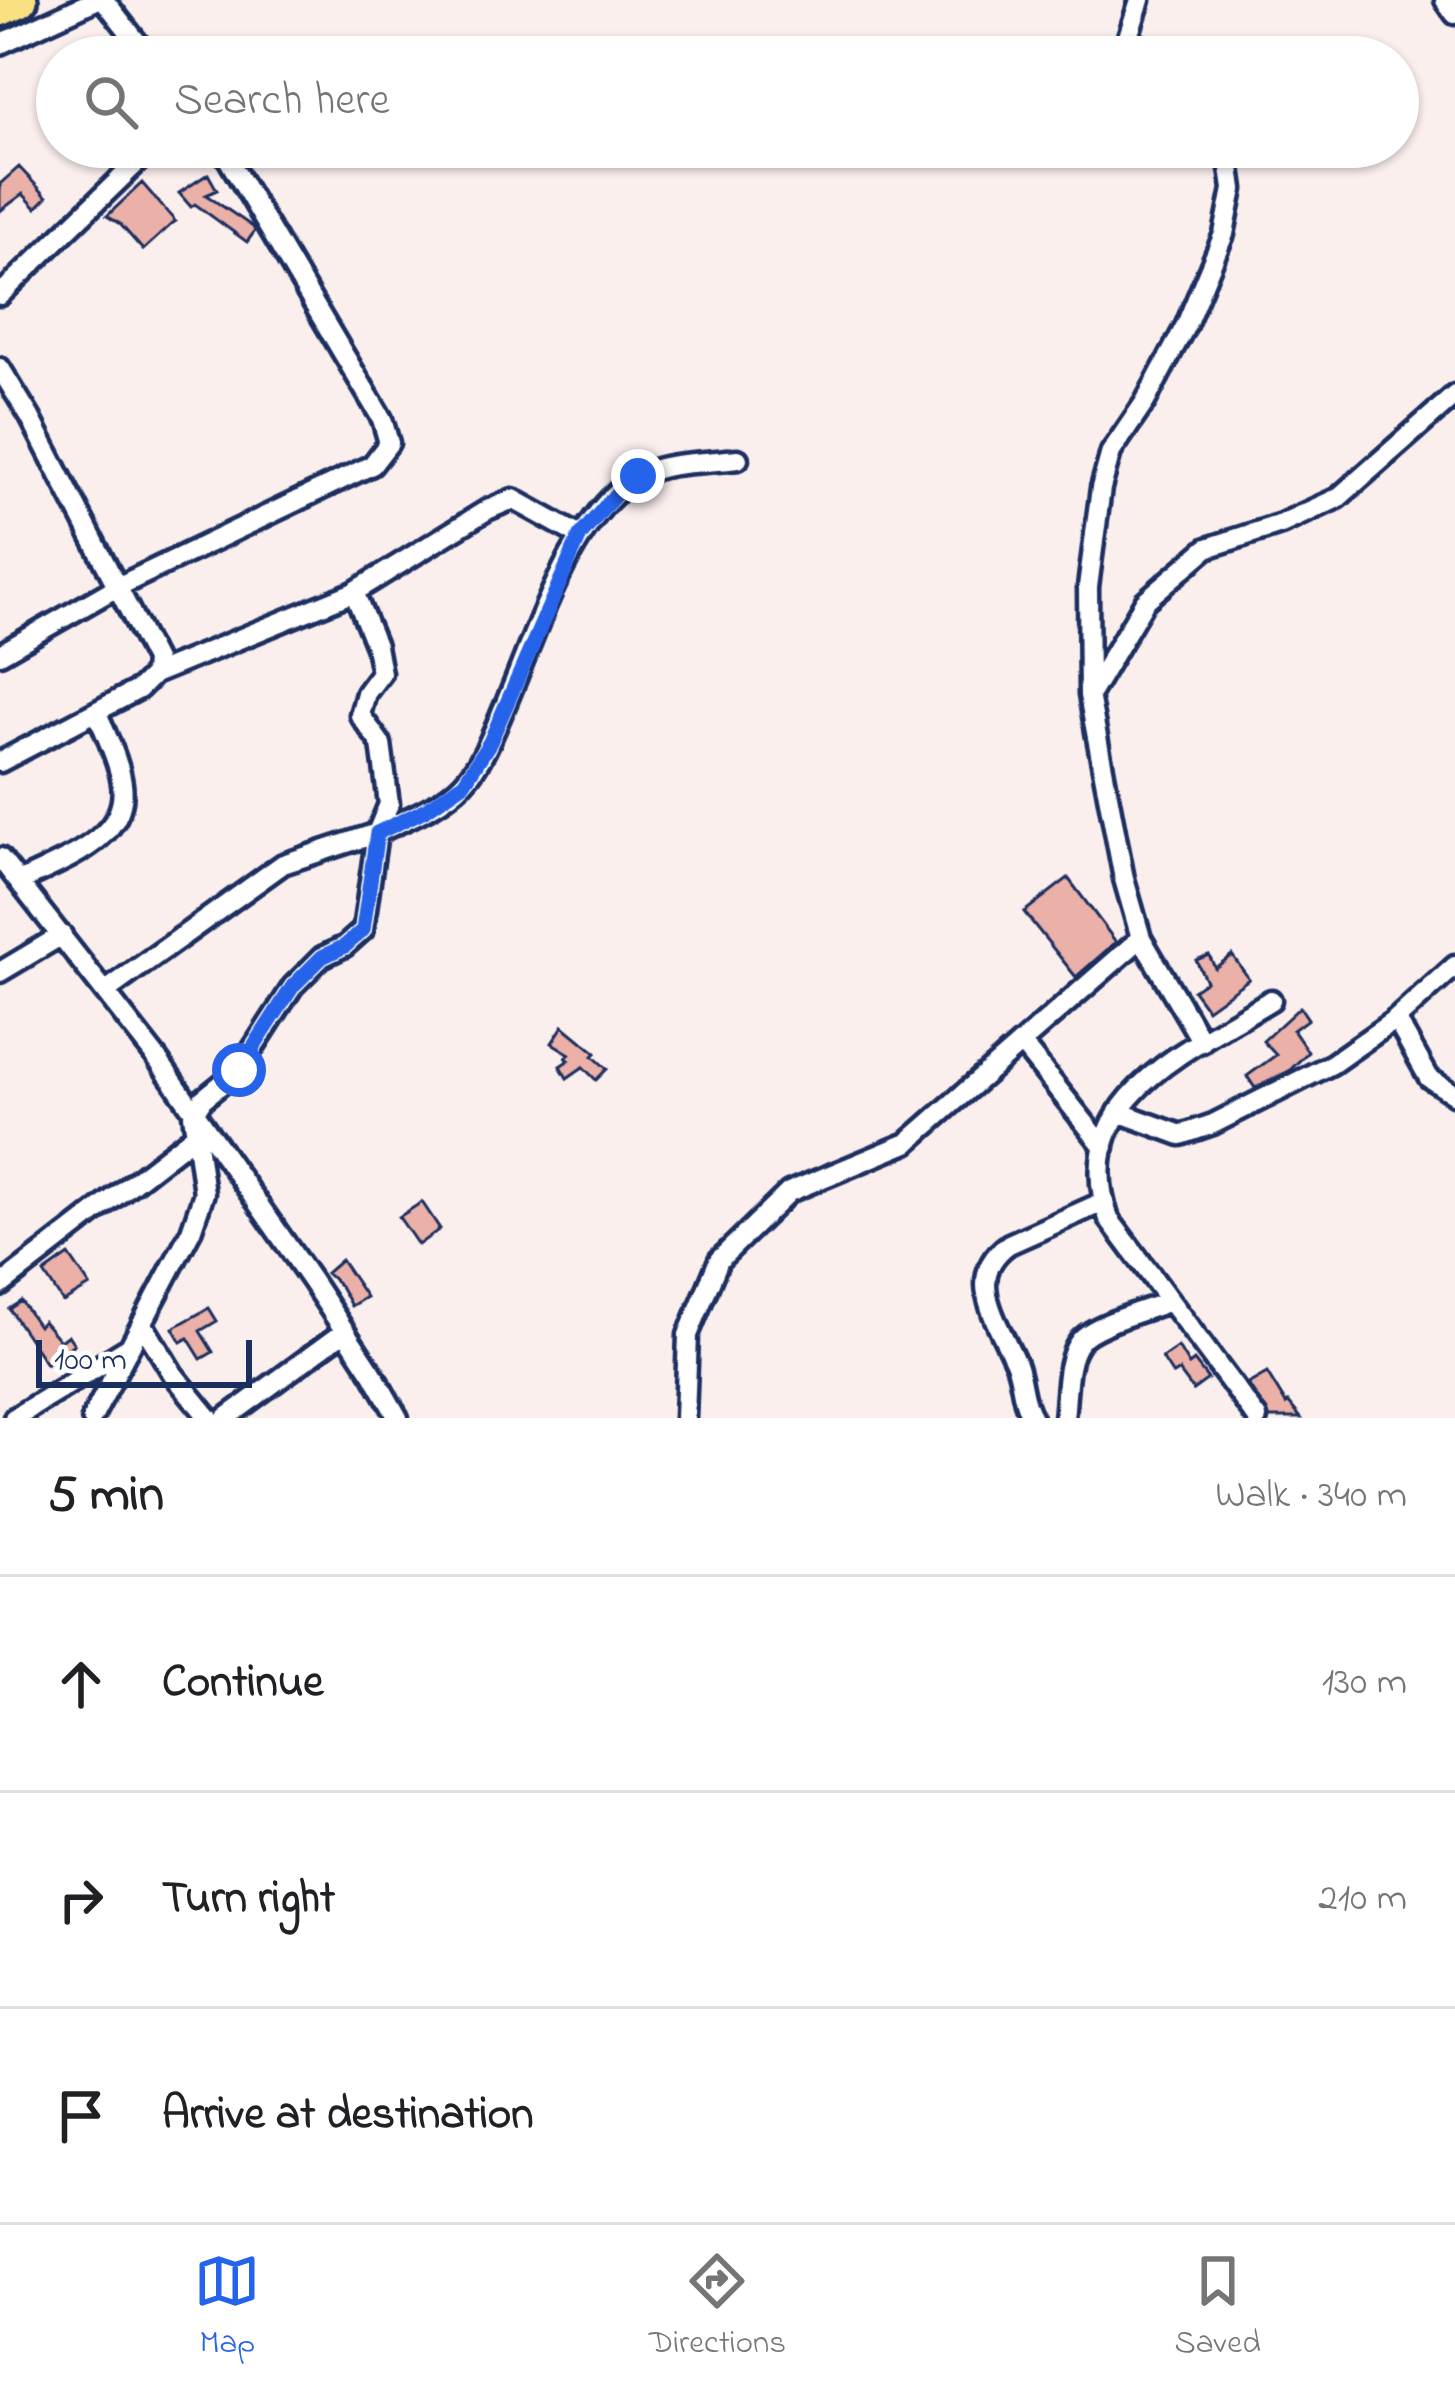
<!DOCTYPE html>
<meta charset="utf-8">
<style>
body{margin:0;font-family:"Indie Flower",sans-serif;background:#f2f2f2;color:#202124}
.scale{position:absolute;left:36px;bottom:30px;width:216px;box-sizing:border-box;padding-left:12px;border:6px solid #1b2f5e;border-top:0;font-size:33px;line-height:42px;white-space:nowrap;color:#1b2f5e;-webkit-text-stroke:9px #fff;paint-order:stroke}
.stop{position:absolute;width:36px;height:36px;margin:-27px;border:9px solid #2563eb;border-radius:50%;background:#fff}
.stop.end{background:#2563eb;border-color:#fff;box-shadow:0 3px 12px #0008}
.list{margin:0;padding:0;list-style:none}
h2{display:flex;justify-content:space-between;align-items:center;height:156px;margin:0;padding:0 48px;font-size:51px}
h2 small{font-size:39px;font-weight:400;color:#757577}
.list li{display:grid;grid-template-columns:78px 1fr auto;gap:36px;align-items:center;box-sizing:border-box;height:216px;padding:0 48px;border-top:3px solid #e0e0e0}
.list b{display:block;font-size:45px;white-space:nowrap}
.list em{font-size:39px;font-style:normal;color:#757577}
.icon{flex:none;width:66px;height:66px;fill:none;stroke:currentColor;stroke-width:2;stroke-linecap:round;stroke-linejoin:round}
.map{position:relative;flex:none;width:1455px;height:1418px;overflow:hidden}
.search{position:absolute;background:#fff;box-shadow:0 3px 9px #0004;left:36px;right:36px;top:36px;height:132px;display:flex;align-items:center;gap:30px;box-sizing:border-box;padding:0 42px;border-radius:66px;color:#757577;font-size:45px}
.sheet{height:804px;background:#fff}
nav{display:flex;justify-content:space-around;align-items:center;box-sizing:border-box;height:168px;border-top:3px solid #e0e0e0;background:#fff;font-size:33px;color:#757577}
nav a{display:grid;justify-items:center;gap:6px}
nav .on{color:#2563eb}
.map>svg:first-child{display:block}
.building{fill:#ebb1a8;stroke:#1b2f5e;stroke-width:3}
.lines{fill:none;stroke-linecap:round;stroke-linejoin:round}
.street-casing{stroke:#1b2f5e;stroke-width:27}
.highway-casing{stroke:#1b2f5e;stroke-width:42}
.street{stroke:#fff;stroke-width:18}
.highway{stroke:#f9e181;stroke-width:33}
.route{stroke:#2563eb;stroke-width:15}
</style>
<div class="map">
<svg width="1455" height="1418" viewBox="0 0 1455 1418">
<rect width="100%" height="100%" fill="#fbefee"/>
<filter id="ink" filterUnits="userSpaceOnUse"><feTurbulence type="fractalNoise" baseFrequency=".00833" numOctaves="2"/><feDisplacementMap in="SourceGraphic" scale="24" xChannelSelector="R" yChannelSelector="G"/><feConvolveMatrix kernelMatrix="1 2 1 2 8 2 1 2 1" color-interpolation-filters="sRGB"/></filter>
<g filter="url(#ink)">
<path class="building" d="M19,167L47,197L36,208L23,194L0,211V184Z
M208,174L217,190L206,195L253,227L255,231L247,242L195,204L191,207L179,193Z
M142,183L175,221L143,250L120,224L107,216Z
M1068,878L1116,942L1076,977L1024,912Z
M1209,955L1215,968L1232,955L1249,979L1207,1009L1193,990L1206,981L1196,960Z
M1300,1007L1308,1019L1293,1030L1308,1052L1289,1071L1255,1088L1247,1076L1276,1055L1263,1041Z
M563,1026L596,1053L593,1056L607,1069L596,1080L583,1067L567,1078L560,1066L569,1060L566,1058L570,1054L552,1043Z
M422,1202L440,1229L418,1245L399,1217Z
M69,1255L90,1286L63,1302L44,1273Z
M341,1260L366,1297L351,1306L340,1286L326,1273Z
M21,1301L38,1326L43,1321L60,1341L68,1335L74,1344L46,1364L9,1309Z
M209,1308L217,1321L200,1331L213,1352L201,1359L188,1338L181,1342L173,1328Z
M1178,1347L1189,1365L1194,1361L1208,1379L1193,1390L1179,1371L1173,1375L1162,1358Z
M1267,1373L1286,1404L1288,1402L1301,1418H1270L1248,1384Z"/>
<g class="lines">
<g class="street-casing">
<path id="street" d="M104,0L149,57
M1445,0L1455,14
M0,44L96,0
M1135,57L1126,43L1140,0
M0,295L153,147
M0,368L30,417L155,660L154,674L139,689L0,762
M0,654L117,587L372,465L389,443L382,419L221,147
M154,674L354,592L487,510L513,499L580,536
M1092,691L1145,601L1207,548L1281,524L1338,498L1455,395
M0,858L156,1057L311,1280L373,1374L398,1418
M19,882C59,861 130,840 122,784C119,760 105,734 97,712
M0,972L62,935
M106,991L283,864L377,833L389,804L381,744L360,715L366,693L381,673L376,646L354,592
M1396,1019L1429,1078L1455,1095
M1202,1042L1141,938L1124,879L1089,695L1088,587L1101,488L1111,452L1145,402L1186,325L1224,234L1233,189L1227,147
M1022,1044L1104,1147
M1118,1112L1181,1135L1213,1124L1332,1064L1396,1019L1455,966
M0,1286L200,1131
M142,1323L173,1374L209,1418
M14,1418L128,1348
M92,1418L191,1231L204,1193L193,1114L203,1099L239,1070L293,986L322,957L345,946L363,930L377,833C405,819 442,806 464,782C482,763 493,734 503,710C534,640 570,515 639,476C666,461 708,463 738,459
M226,1418L345,1331
M685,1418L688,1335L719,1260L789,1192L907,1143L1141,938
M1032,1418C1021,1400 1023,1382 1016,1364C999,1323 962,1277 1009,1244L1103,1202
M1064,1418C1067,1396 1065,1359 1080,1341C1093,1324 1148,1310 1170,1301
M1257,1418L1109,1219C1067,1098 1188,1051 1271,1000"/>
</g>
<g class="highway-casing">
<path id="highway" d="M0,9L20,0"/>
</g>
<use href="#street" class="street"/>
<use href="#highway" class="highway"/>
</g>
</g>
<g class="lines" filter="url(#ink)">
<path class="route" d="M239,1070L293,986L322,957L345,946L363,930L377,833L425,810L464,783L490,742L580,536L615,495L638,476"/>
</g>
</svg>
<div class="scale">100 m</div>
<div class="stop" style="left:239px;top:1070px"></div>
<div class="stop end" style="left:638px;top:476px"></div>
<div class="search"><svg class="icon" aria-label="search" viewBox="0 0 24 24"><circle cx="10" cy="10" r="6"/><path d="M15 15l6 6"/></svg>Search here</div>
</div>
<section class="sheet">
<h2>5 min<small>Walk · 340 m</small></h2>
<ul class="list">
<li><svg class="icon" aria-label="ahead" viewBox="0 0 24 24"><path d="M12 20V5M6 11l6-6 6 6"/></svg><div><b>Continue</b></div><em>130 m</em></li>
<li><svg class="icon" aria-label="right" viewBox="0 0 24 24"><path d="M7 20v-9h11M14 6l5 5-5 5"/></svg><div><b>Turn right</b></div><em>210 m</em></li>
<li><svg class="icon" aria-label="arrive" viewBox="0 0 24 24"><path d="M6 21V4h12l-3 4 3 4H6"/></svg><div><b>Arrive at destination</b></div></li>
</ul>
</section>
<nav>
<a class="on"><svg class="icon" aria-label="map" viewBox="0 0 24 24"><path d="M3 6l6-2 6 2 6-2v14l-6 2-6-2-6 2zM9 4v14M15 6v14"/></svg>Map</a>
<a><svg class="icon" aria-label="directions" viewBox="0 0 24 24"><path d="M12 3l9 9-9 9-9-9zM9 14v-3h6M13 9l2 2-2 2"/></svg>Directions</a>
<a><svg class="icon" aria-label="saved" viewBox="0 0 24 24"><path d="M7 4h10v16l-5-4-5 4z"/></svg>Saved</a>
</nav>
